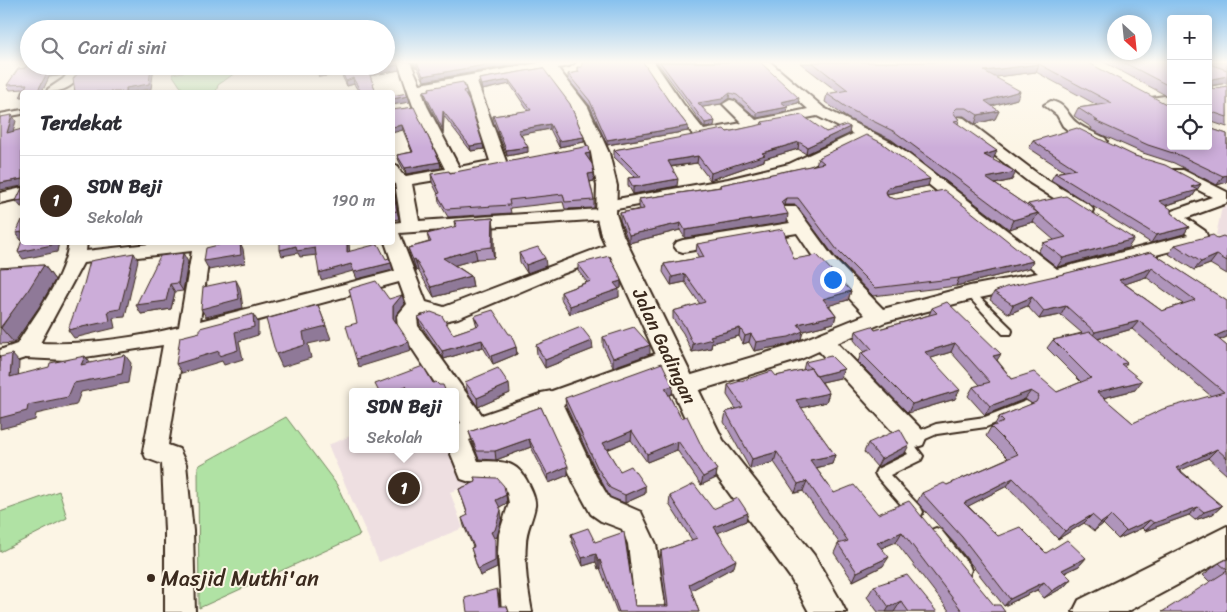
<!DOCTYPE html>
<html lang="id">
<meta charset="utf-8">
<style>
body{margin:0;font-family:Sriracha,sans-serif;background:#f2f2f3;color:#2b2b33}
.controls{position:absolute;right:15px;top:15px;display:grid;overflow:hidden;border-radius:5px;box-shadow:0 2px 12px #0003}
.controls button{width:45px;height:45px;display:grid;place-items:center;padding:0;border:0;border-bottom:1px solid #e1e1e2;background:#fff;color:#2b2b33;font:25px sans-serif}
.compass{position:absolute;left:1107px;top:15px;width:45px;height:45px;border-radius:50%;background:#fff;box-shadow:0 2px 12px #0003;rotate:153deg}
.you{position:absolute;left:832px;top:279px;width:18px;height:18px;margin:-12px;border:4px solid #fff;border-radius:50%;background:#1a73e8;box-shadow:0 0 0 8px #1a73e833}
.badge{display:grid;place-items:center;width:32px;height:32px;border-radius:50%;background:#3b2a1e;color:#fff;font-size:16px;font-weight:700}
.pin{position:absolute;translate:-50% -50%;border:2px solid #fff;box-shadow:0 1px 5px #0006}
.popup{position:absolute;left:349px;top:388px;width:110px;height:65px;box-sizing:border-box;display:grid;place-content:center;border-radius:5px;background:#fff;filter:drop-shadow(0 1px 4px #0005);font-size:16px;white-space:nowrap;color:#7c7c81}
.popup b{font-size:19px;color:#2b2b33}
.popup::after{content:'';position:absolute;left:50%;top:100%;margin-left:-10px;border:10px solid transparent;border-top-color:#fff}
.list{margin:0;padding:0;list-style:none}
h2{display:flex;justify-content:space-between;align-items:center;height:65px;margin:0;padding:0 20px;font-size:21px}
h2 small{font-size:16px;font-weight:400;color:#7c7c81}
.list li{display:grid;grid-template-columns:32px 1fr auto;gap:15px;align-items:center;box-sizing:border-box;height:90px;padding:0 20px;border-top:1px solid #e1e1e2}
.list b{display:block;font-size:19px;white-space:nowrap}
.list p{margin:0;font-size:16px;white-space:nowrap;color:#7c7c81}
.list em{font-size:16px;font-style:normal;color:#7c7c81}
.icon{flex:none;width:28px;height:28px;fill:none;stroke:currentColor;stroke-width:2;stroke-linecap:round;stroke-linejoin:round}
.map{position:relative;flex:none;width:1227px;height:612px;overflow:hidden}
.search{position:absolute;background:#fff;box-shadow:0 2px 12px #0003;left:20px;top:20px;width:375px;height:55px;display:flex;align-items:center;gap:12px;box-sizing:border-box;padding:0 18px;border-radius:28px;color:#7c7c81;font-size:19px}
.panel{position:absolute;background:#fff;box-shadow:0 2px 12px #0003;left:20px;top:90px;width:375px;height:155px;border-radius:5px}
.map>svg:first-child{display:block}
.built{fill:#eedfe1}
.green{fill:#b0e2a4;stroke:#768661}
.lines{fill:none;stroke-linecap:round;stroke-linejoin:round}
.service-casing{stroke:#3b2a1e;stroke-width:4}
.minor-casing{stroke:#3b2a1e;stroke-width:4}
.tertiary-casing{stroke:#3b2a1e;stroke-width:4}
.service{fill:#fcf5e5;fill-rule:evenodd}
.minor{fill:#fcf5e5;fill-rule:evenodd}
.tertiary{fill:#fcf5e5;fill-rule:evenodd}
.wall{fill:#af95bb;stroke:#3b2a1e;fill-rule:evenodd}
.shaded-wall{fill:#8f7998;stroke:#3b2a1e}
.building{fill:#ccadd9;stroke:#3b2a1e;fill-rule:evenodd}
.poi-dot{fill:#3b2a1e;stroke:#fcf5e5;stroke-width:2}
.labels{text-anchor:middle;stroke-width:4;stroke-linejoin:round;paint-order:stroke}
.street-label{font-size:19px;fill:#3b2a1e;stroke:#fcf5e5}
.near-poi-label{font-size:22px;fill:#3b2a1e;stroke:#fcf5e5;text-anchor:start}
</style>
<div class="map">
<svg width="1227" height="612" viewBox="0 0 1227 612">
<rect width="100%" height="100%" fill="#fcf5e5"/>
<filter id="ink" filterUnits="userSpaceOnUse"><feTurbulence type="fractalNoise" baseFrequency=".02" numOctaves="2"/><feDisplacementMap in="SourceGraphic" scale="10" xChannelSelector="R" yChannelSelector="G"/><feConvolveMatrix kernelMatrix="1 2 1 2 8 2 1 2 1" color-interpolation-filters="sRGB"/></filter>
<g filter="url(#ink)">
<path class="built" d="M1227,206V239L1216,235L1222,207Z
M353,435V449H425L427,453L437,449H455V444L470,485L450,492L463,528L379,562L328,445Z"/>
<path class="green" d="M214,66H245L218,85L216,92H187L180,86L172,74Z
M286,417L337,485L360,535L199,608L198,466Z
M59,491L67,518L0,552V512Z"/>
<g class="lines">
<g class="service-casing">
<path id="service" d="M22,110V114L0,118V114Z
M970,290L973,291L1011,328L1012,331L1011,334H1003L967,295L965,293Z
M1026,401L1030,403L1032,406L1030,409L986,427L937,434L914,444L923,456L921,460L890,475L921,508L923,512L921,516L916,518L911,516L877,477L875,473L877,469L908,454L899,442L901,438L936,424L985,417Z
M936,528L941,530L969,565L971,570L969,575L964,577L959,575L931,538L929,534L931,530Z"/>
</g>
<g class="minor-casing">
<path id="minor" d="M398,62H410L420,84L545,62H575L569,66L477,82L507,164L504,167L496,170L412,184L419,221L600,209L598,206L600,202L606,201L728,179L789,164L853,134L817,116L698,139L693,138L692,133L673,110L642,62H654L683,104L704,130L742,123L723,104L730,100L735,101L756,120L808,109L756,62H770L824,108L891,142L911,156L1057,269L1188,235L1167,219L1172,211L1212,197L1171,176L1169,173L1171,170H1183L1227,192V203L1186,218L1205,231L1208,238L1205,242L1054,282L970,300L885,322L837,343L923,431L926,438L923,445L914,448L905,445L819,351L801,359L683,395L675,392L672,386L675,380L786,347L865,315L820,267L797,233L683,252L677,250L674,246L677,242L683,240L790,223L781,211L784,207H796L834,259L883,309L970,286L1038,273L901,162L864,140L801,170L728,189L611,210L615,214L612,218L606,219L399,233L426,302L444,307L612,243L618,241L624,243L627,247L624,251L562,274L458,318L444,321L422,314L417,318L418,326L482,415L540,395L541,393L552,391L661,352L669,350L677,352L680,358L677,364L563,405L596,476L609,498L641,512L656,544L666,612H636L628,544L622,529L601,521L591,514L574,483L543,413L469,440L478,461C503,462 517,459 529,485C532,491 536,499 535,506C533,519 526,530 526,543C524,566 528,590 532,612H502L498,553L499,534L509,503L507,493L500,484L470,482L461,479L449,449H455V425L461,423L455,414V392H441L398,327L397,316L407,304L399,282L185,340L168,445L179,449L186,464L193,531L195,612H165V531L162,464L146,458L143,451L163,345L66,360L25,358L0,366V350L17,344C36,313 64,280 69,242H87L86,251L167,242H233L230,246L210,249L200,321L395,271L385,242H392V223L401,222L395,183L392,181V164L398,166L401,173L406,176L445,169L413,106ZM465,84L490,161L459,167L427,106L422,92ZM192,251L179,327C135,338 84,345 40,343L83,263Z
M75,66H88C75,83 69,92 47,92L48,89L63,79Z
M1171,95V103L1156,105L1149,101L1151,98Z
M1051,101C1068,105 1066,115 1077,123C1085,129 1096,133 1105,138L1107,141L1105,144H1095L1069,131L1063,126L1057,115L1044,105Z
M959,117L964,118L1042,177L1091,206L1093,210L1091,214H1079L1030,183L954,124L952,121L954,118Z
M22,188V198L0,203V193Z"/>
</g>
<g class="tertiary-casing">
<path id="tertiary" d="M538,62H553L588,107L609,153L617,186L616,214L623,235L723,440L814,555L840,600L846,612H809L790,577L703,457L601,235L596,214L597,186L591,153L572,108Z
M1227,526V558L1127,612H1073L1079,600Z"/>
</g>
<use href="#service" class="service"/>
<use href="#minor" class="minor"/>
<use href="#tertiary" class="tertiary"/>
</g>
<path class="wall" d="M412,62H532L424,81L417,67H415Z
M657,62H760L798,103L786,106L787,112L757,118L736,100L729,98L721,104L702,107L714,126L705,128Z
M1087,62L1171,146L1208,62H1227V83L1212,86V89L1227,86V127L1212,122V129L1227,134V182L1217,185L1174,163L1143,153L1091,130L1092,128L1074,116L1078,108L1097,105L1036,72L995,77L1017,99L992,106L999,111L995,119L975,124L964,116H957L959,120L958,124L993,160L1012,180L995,184L1027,206L1028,204L1128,248L1057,267L1038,252L1043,243L1054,240L1033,222L1009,229L892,140L847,118L825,102L827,94L838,92L800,63Z
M1104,62H1171V98Z
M316,66L399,70L370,76L376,92H359L354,84L347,86L341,74L319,77Z
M577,67L672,106L688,126V131L607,145L590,106L568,79V74L577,72Z
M25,68L64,75L49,77L42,92H22L24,89L10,90L7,85Z
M543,68L584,137V142L559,147L550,129L521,134L528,152L507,156L493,121V116L528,111L510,84L482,90L479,79Z
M429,88L466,90L467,95H466L484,149L471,151L444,116L443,133L429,105L425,96L424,91L430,90Z
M392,110L441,168L406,174L399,161L397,155L412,152L403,130Z
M762,122L826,132L850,127L849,134L806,154L798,149L764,159V161L710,180L697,163L671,167L677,186L633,194L628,185V178L635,177L614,157V150L727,132L761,125Z
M1033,141L1135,156L1201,184L1192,197L1165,206L1171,213L1189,227L1184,234L1151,243L1051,180L1055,173L1064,171L1029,148Z
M818,158L928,186L887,194L888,197L1029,268L956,286L873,296L836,258L796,205H784L783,206L787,222L685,238L680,230L629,243L620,220V213L640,209L639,207V199L720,187V185L816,165Z
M590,161L594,173V181L590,182L594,200V208L565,209L563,202L510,208L511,213L448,217L439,202L438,194L432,182L431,174Z
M392,189L396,199L399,219L392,220Z
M493,218L494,228V258L477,259L455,265L471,276L473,287L434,297L418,270L416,271L411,259L408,248L429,242L427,234L455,227L454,221Z
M1217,238H1227V274L1210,264L1194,270L1169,254L1175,245Z
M697,244L794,259L851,291L848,300L829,305L836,315L834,323L803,331L801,339L786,345L754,351L749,342L743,344L739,336L712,343L711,348L692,352L683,333L673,319V311L700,304L685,282L671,285L663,272L664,264L699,258L696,252Z
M1151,252L1226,301L1227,337L1219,340L1227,346V475L1208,458L1180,470L1222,506L1213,514L1195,520L1189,515L1145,531L1142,528L1118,539L1103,524L1094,531L1084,523L1058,539L1007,486L968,506L998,536L1046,553L1086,558L1079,566L1065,573L1071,579L1064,587L1044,598L1037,590L1004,606L956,545L917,502L922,493L947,485L1008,458L986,436L991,427L994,426L999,417L1032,404L1025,399L985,415L968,396L973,387L980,385L951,352L931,358L955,399L908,413L858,362L861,353L864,352L854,340L856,331L875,330L929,315L932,308L997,360L1012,379L1057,392L1081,382L1047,348L1053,340L1082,333L1061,315L1039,319L1027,306L1009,314L990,300L994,292ZM1146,277L1183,304L1162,311L1125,284ZM1132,329L1211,396L1133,423L1103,398L1135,390L1124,367L1127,363L1098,339Z
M519,253L546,266L527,273L520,262Z
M188,262L183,291L175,292L171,309L141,314Z
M578,264L621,281V288L618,289L619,297L570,314L561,299V292L587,282L578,271Z
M44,265L55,280L39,307L14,343L0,344V268Z
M474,316L516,347L517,354L493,364L483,347L444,359L420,324L418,317L453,334L477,326L476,323Z
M603,337L650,354L613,367L603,346Z
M536,345L593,349L545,368L537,354Z
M805,362L844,369L840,378L822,382L829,393L826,402L801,408L835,455L832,464L816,468L834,493L878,514L994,605L1005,612H950L896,542L881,548L883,566L853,581L834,553L838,544H840L803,491L795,493L774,462L750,469L724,422L726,412L736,409L727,395L728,385L776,376L803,370Z
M465,382L510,393L478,407L467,391Z
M672,394L669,395L681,418L717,470L716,478L701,485L677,450L647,462L631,440L607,450L620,471L645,486V494L625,503L610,497L598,475L566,406L565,398Z
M541,407L568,475L549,483L531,447L496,460L479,459L472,441L469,432Z
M868,443L905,453L877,467L864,452Z
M474,477L507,503L499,507L502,518L497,537L494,538L496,548L497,568L480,576L471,548L473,547L464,526L462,518L468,516L459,489L476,482Z
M670,496L746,521L718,532L734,567L691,590L699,612H617L600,568L598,569L596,562L583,566L572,542L571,534L595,542L635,606H666L660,559L661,551L692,540L669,504Z
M1227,559V612L1210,582L1203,575L1219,563Z
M874,586L937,612H878L867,597Z"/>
<path class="shaded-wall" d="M414,62H417V67H415Z
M501,62H532L424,81L423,76Z
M1039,64L1036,72L981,79L984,71Z
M398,65L399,70L369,76L368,70Z
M66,66H73L64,75L49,77L42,92H37L47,73Z
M151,66H156L154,67L151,89L132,92H126V88Z
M340,68L341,74L319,77L317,72Z
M1227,76V83L1208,86L1212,79Z
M353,78L354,84L347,86L346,81Z
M509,80L510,84L482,90L481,85Z
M1020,91L1017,99L981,109L985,101Z
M730,93L729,98L721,104L698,108V103Z
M408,96L410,102L392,105V99Z
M799,98L798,103L780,107L781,102Z
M788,107L787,112L757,118V113Z
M443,111L444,116L443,133L442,128Z
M999,111L995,119L975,124L978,115Z
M12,115L16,121L11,139L7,133Z
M715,121L714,126L705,128V123Z
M550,124V129L519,135L518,130Z
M402,125L403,130L392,133V127Z
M688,126V131L607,145V140Z
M850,127L849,134L806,154L807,147Z
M584,137V142L559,147V141Z
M799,142L798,149L764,159V161L710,180L711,173L762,153Z
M483,144L484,149L471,151L470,146Z
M528,147V152L507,156L506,150Z
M997,151L993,160L984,155Z
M590,153V161L586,162L585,154Z
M698,156L697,163L667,167L668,161Z
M440,162L441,168L406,174L405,168Z
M1016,172L1012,180L982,187L986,178Z
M594,173V181L588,182V174Z
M1227,175V182L1217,185L1223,176Z
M22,179V186L0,190V183Z
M678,179L677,186L633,194V187Z
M930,179L928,186L887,194L886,192L889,187Z
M1201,184L1192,197L1154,209L1159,201L1191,187Z
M393,191L396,199L399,219L397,211Z
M786,198L784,205L780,210L781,202Z
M22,200V207H21L16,201Z
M1038,213L1033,222L1009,229L1013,220Z
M788,214L787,222L685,238V230Z
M493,218L494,228V258L492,247Z
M681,223L680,230L629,243V235Z
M1189,227L1184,234L1151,243L1156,235Z
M22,232V240H21L16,233Z
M1134,239L1128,248L1057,267L1063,258Z
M53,242H59L57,252L23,259L18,252Z
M240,242L243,249L245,263L209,270L204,261Z
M347,242H349L350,259L347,252Z
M296,246L315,248L317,255L300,257L298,253L282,256L280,250Z
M475,249L477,259L445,268L443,258Z
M134,253L138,260L125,317L113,318L115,328L74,338L68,330L108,311Z
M183,253L188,262L183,291L178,283Z
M1217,255L1210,264L1194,270L1201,262Z
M545,258L546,266L527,273L526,265Z
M415,259L418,270L416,271L413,260Z
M1033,261L1029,268L956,286L959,278Z
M391,263L393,270L357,279L354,272Z
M351,264L353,271L321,280L319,273Z
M44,265L55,280L39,307L14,343L1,328Z
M1152,268L1146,277L1113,288L1119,280Z
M685,274V282L671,285L672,277Z
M471,276L473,287L434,297L431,287Z
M236,280L240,288L243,308L206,317L201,309Z
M621,281V288L614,290V283Z
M170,284L175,292L171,309L141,314L136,305Z
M619,289V297L570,314V306Z
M851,291L848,300L821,308L823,299Z
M402,295L405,304L396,315V327L393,318V306Z
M1032,297L1027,306L1009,314L1013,305Z
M318,305L331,339L308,344L311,358L282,367L276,354L303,332Z
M1066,306L1061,315L1039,319L1044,311Z
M253,314L258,322V335L239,341L243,359L224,365L222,361L182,373L176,364Z
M836,315L834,323L803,331L801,339L786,345L754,351L756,342L798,324Z
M1139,321L1132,329L1090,341L1095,332Z
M740,328L739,336L712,343L711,348L692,352L693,344L710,336Z
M1227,331V337L1207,345L1215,336Z
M751,334L749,342L743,344L745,336Z
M482,340L483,347L444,359L442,351Z
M592,341L593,349L545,368V360Z
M409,342L411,351L359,367L356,359Z
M955,343L951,352L922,361L925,352Z
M650,345V354L613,367V358Z
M516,347L517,354L493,364L491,356Z
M12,354L19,362L18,385L10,377Z
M1001,354L996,362L993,356Z
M125,355L131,363L128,383L81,392L76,405L36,414L35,420L0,429V418L74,383Z
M85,356L91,364L81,365Z
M844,369L840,378L813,384L816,376Z
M1142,381L1135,390L1091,401L1097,392Z
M509,384L510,393L478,407L477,398Z
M406,386L408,392H391Z
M673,386L672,394L665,397V388Z
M960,390L955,399L908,413L912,404Z
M1031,391L1025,399L985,415L990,406Z
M829,393L826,402L793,410L796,400Z
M632,431L631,440L603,451V443Z
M529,439L531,447L496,460L495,451Z
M678,441L677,450L647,462V454Z
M909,445L905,453L877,467L881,459Z
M1217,449L1208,458L1168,476L1176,468Z
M777,452L774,462L750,469L752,459Z
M835,455L832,464L807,470L810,460Z
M568,466V475L549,483L548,475Z
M717,470L716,478L701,485L703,477Z
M1013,478L1007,486L959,511L964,503Z
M807,481L803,491L795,493L798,484Z
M645,486V494L625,503V495Z
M506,495L507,503L498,508L496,500Z
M1222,506L1213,514L1195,520L1204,512Z
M1198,507L1189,515L1145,531L1154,523Z
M501,510L502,518L497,537L493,539L491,532Z
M748,513L746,521L713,535L714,527Z
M1092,515L1084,523L1058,539L1065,531Z
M1111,516L1103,524L1094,531L1101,523Z
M1150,520L1142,528L1118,539L1126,531Z
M902,532L896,542L872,552L877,543Z
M495,540L496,548L497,568L480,576L478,569Z
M596,554V562L583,566L582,558Z
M889,557L883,566L853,581L857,572Z
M1086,558L1079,566L1055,577L1062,570Z
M600,560V568L598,569V561Z
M736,560L734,567L688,592L689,584Z
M1071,579L1064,587L1044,598L1052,591Z
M1044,582L1037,590L1004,606L1010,599Z
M497,589L499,597L501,612L499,606Z
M901,601L894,612H886L889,607Z"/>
<path class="building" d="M386,62H397L398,65L368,70L376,92H361L353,78L346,81L340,68L317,72L316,66H386Z
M417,62H501L423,76Z
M582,62H643L672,106L688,126L607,140L590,101L568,74L579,72L577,67H582Z
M660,62H760L799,98L781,102L788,107L757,113L737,95L730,93L722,99L698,103L715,121L705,123Z
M812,62H1087L1168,105L1171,106V146H1208V62H1212V65L1227,70V76L1212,79V89L1227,86V117L1212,112V129L1227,134V175L1223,176L1179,155L1148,145L1095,121H1098L1078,108L1112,103L1039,64L984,71L1020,91L985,101L999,111L978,115L967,108H957L953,112L959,120L954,121L997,151L984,155L1016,172L986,178L1038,213L1028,204L1066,196L1134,239L1063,258L1043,243L1066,237L1038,213L1013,220L895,132L849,109L827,94L848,90Z
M1123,62H1171V87Z
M29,63V66H66L61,70L47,73L37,92H22V97H20L27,84L7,85L18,69L25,68Z
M84,66H151L149,84L126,88V92H75L73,79Z
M543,68L570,104L584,137L559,141L550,124L518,130L528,147L506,150L493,116L531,110L509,80L481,85L479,79Z
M463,82L466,90L463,91L469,101L483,144L470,146L443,111L442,128L428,100L424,91L430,90L429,88Z
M407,93L408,96L392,99V96Z
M414,107L440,162L405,168L397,155L413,152L402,125L392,127V110Z
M12,115L7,133L22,129V179L0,183V117Z
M802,115L826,132L846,125L850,127L807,147L799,142L762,153L765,155L711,173L698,156L668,161L678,179L633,187L628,178L641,177L614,150L724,129L727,132L764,124L762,122Z
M1077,128L1135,156L1165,165L1201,184L1191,187L1198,190L1159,201L1171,209V213L1189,227L1156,235L1055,173L1076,169L1033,141Z
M866,135L882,143L930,179L889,187L886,192L888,197L896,199L944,190L1033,261L959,278L875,288L838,251L798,198H786L781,202L788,214L685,230L681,223L629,235L620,213L644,209L639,199L721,187L720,185L824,163L818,158Z
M589,146L590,153L585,154L592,164L594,173L588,174L594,200L565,202L563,194L509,200L510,205L446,209L437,194L440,193L431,174L449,171L450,173Z
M22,188V200L16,201Z
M392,189L393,191L397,211L392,212Z
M493,218L492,247L475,249L443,258L471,276L431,287L415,259L413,260L408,248L431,242L427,234L457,226L454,221Z
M22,220V232L16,233Z
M783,229L794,259L817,255L851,291L823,299L836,315L798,324L803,331L789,337L756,342L751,334L745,336L740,328L710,336L712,339L693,344L684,325L673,311L705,302L685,274L672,277L664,264L704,257L697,244Z
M1213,235L1217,238L1223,236L1227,238V261L1217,255L1201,262L1175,245Z
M22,240V242H53L52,245L18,252Z
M230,242H240L241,255L204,261L206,248Z
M280,242H347V252L378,244L386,259L389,258L391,263L354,272L351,264L319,273L315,248L297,251L296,246L280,250Z
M538,247L545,258L526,265L519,253Z
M1151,252L1227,301V331L1215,336L1227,346V458L1217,449L1176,468L1222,506L1204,512L1198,507L1154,523L1150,520L1126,531L1111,516L1101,523L1092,515L1065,531L1013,478L964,503L998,536L1020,527L1046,553L1067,540L1086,558L1062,570L1071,579L1052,591L1044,582L1010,599L962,537L922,493L944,483L947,485L1018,454L991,427L1004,422L999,417L1036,402L1039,396L1031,391L990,406L973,387L990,382L955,343L925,352L960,390L912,404L861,353L872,349L856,331L872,326L875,330L937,313L932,308L947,302L1001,354L993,356L1012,379L1034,372L1057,392L1091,378L1053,340L1090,332L1127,363L1121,364L1142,381L1097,392L1133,423L1163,409L1224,392L1139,321L1095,332L1066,306L1044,311L1032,297L1013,305L994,292L1006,287L1059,275ZM1152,268L1195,300L1162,311L1119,280Z
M134,253L120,309L108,311L110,321L68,330L84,284L90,261Z
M183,253L178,283L170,284L166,301L136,305L160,256Z
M609,256L619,274L621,281L614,283L619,289L570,306L561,292L591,281L578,264Z
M44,265L27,292L0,328V268Z
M236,280L239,299L201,309L203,287Z
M376,281L389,299L402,295L393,306V318L409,342L356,359L346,326L357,323L349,289Z
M318,305L326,326L303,332L305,345L276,354L266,319Z
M493,310L509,334H511L516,347L491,356L482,340L442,351L418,317L431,312L442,316L453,334L479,325L474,316Z
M253,314L254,327L235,332L238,350L219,356V351L176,364L180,337L200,332V328Z
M581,327L592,341L545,360L536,345Z
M634,327L650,345L613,358L603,337Z
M12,354L10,377L49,367L50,363L85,356L81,365L125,355L122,374L74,383L68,397L28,405L27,411L0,418V357Z
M831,356L844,369L816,376L811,368H810L805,362Z
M662,363L673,386L665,388L681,418L687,416L703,449L717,470L703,477L678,441L647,454L632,431L603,443L620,471L631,466L645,486L625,495L610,488L597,467L565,398Z
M423,366L433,383L436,382L439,385H443L446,392H409L406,386L391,392H379L375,384Z
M498,368L509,384L477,398L465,382Z
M811,368L829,393L796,400L835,455L810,460L834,493L854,485L878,514L909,501L994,605H1000L1005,612H963L902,532L877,543L889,557L857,572L838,544L848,541L807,481L798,484L777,452L752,459L726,412L743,407L728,385L772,371L776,376Z
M541,407L568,466L548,475L529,439L495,451H477L469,432Z
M900,429L909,445L881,459L868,443Z
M474,477L497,478L504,486L506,495L496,500L501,510L495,530L491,532L495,540V561L478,569L471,548L474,547L462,518L468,515L459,489L476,482Z
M694,484L713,509L738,498L748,513L714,527L736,560L689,584L699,612H619L600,560L598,561L596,554L582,558L571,534L588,528L595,542L624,532L635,606H668L661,551L697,538L670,496Z
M1227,559V570L1219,563Z
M1227,571V612H1162Z
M907,575L937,612H909L901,601L889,607L874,586Z
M497,589L499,606H507L509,612H467L465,598Z"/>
</g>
<linearGradient id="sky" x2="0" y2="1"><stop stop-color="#87c1ee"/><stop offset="0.42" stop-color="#fefaf3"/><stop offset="1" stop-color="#fefaf3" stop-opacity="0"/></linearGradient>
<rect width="1227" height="148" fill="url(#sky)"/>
<circle class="poi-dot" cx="151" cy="578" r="5"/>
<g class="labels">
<g class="street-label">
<text transform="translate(665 346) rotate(65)" y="7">Jalan Gadingan</text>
</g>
<g class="near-poi-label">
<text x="161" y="586">Masjid Muthi'an</text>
</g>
</g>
</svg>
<div class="controls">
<button>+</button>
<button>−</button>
<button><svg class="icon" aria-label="locate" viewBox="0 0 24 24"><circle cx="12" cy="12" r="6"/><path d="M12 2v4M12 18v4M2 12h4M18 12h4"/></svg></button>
</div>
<svg class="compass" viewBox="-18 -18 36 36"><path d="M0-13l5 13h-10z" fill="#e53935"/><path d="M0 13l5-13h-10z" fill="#7c7c81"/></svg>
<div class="you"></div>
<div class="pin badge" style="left:404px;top:488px">1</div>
<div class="popup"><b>SDN Beji</b>Sekolah</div>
<div class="search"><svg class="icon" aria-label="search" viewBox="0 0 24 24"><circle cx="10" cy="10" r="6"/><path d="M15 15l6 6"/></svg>Cari di sini</div>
<section class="panel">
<h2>Terdekat<small></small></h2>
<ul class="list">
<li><span class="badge">1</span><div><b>SDN Beji</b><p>Sekolah</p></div><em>190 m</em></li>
</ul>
</section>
</div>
